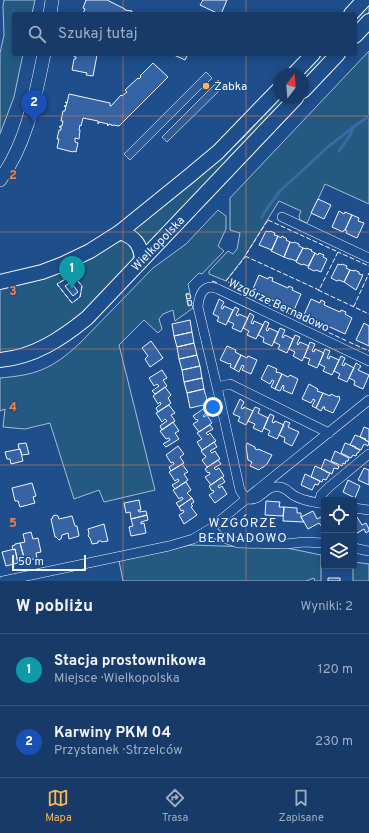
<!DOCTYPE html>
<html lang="pl">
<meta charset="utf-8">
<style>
body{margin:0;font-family:Overpass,sans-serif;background:#244571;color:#f1f3f6}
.controls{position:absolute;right:12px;bottom:12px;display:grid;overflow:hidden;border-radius:4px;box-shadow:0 2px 10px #0003}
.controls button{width:36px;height:36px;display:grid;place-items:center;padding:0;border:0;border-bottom:1px solid #36547d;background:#173a69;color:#f1f3f6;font:20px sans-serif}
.compass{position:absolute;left:273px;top:68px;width:36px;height:36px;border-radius:50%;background:#173a69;box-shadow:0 2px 10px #0003;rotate:16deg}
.scale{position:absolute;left:12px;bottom:10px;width:74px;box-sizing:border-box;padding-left:4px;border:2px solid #f2f6ff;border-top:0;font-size:11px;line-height:14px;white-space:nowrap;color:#f2f6ff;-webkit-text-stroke:3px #1f4e8c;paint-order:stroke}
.you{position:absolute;left:213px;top:407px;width:14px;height:14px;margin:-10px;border:3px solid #fff;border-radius:50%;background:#1a73e8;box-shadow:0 0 0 6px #1a73e833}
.badge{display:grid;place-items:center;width:26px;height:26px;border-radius:50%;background:#ffb74d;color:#fff;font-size:13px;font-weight:700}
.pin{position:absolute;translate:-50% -33px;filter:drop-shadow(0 1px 2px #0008)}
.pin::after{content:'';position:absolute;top:21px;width:14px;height:12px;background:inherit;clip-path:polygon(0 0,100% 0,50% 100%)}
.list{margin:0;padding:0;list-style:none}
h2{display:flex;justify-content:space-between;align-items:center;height:52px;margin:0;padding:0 16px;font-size:17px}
h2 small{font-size:13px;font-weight:400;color:#9eadc0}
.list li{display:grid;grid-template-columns:26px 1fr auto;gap:12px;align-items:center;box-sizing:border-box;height:72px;padding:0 16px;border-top:1px solid #36547d}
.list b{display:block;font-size:15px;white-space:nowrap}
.list p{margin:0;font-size:13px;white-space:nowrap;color:#9eadc0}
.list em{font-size:13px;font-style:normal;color:#9eadc0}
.icon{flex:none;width:22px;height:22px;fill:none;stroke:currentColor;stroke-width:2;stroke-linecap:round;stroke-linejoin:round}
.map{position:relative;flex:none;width:369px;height:581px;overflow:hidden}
.search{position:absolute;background:#173a69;box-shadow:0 2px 10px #0003;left:12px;right:12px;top:12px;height:44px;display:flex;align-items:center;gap:10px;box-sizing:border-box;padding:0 14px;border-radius:4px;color:#9eadc0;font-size:15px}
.sheet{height:196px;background:#173a69}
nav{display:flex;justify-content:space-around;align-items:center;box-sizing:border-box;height:56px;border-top:1px solid #36547d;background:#173a69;font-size:11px;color:#9eadc0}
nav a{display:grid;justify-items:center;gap:2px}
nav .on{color:#ffb74d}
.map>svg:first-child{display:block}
.green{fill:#245a82;stroke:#a8bbd7}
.parking{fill:#305b95;stroke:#a8bbd7}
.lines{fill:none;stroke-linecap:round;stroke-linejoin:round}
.stream{stroke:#3b69a3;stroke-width:3}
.building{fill:#3563a3;stroke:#f2f6ff}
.street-casing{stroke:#f2f6ff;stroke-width:10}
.secondary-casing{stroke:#f2f6ff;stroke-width:14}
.primary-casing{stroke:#f2f6ff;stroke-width:16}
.street{stroke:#1f4e8c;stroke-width:9}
.secondary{stroke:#1f4e8c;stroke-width:13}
.primary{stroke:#1f4e8c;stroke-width:14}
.fence{stroke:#f2f6ff;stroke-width:1;stroke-dasharray:5 2;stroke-linecap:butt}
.grid{fill:none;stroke:#ea8049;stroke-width:1;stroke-opacity:0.55}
.poi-dot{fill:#ffb74d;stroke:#1f4e8c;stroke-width:1.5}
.labels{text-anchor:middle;stroke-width:3;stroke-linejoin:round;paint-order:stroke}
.poi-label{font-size:12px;fill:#f2f6ff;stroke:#1f4e8c;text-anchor:start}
.street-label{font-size:12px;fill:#f2f6ff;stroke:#1f4e8c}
.neighbourhood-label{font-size:13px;letter-spacing:1px;fill:#f2f6ff;stroke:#1f4e8c}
.grid-label{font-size:13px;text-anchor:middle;font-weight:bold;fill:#ea8049;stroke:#1f4e8c;stroke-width:3;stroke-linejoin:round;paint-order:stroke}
</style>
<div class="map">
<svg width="369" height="581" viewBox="0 0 369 581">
<rect width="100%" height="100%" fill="#1f4e8c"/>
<path class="green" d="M4,0H35L32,14H14V54H23L14,97L0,134V53L4,35L3,6Z
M369,6V12L355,27V21Z
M369,51V204L325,184L307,223L300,220L299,216L301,211L279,201L245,256L226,281L209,274V271L228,251L233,254L237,249L240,233L230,230V198Z
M323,54H330L303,82V75Z
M281,98H288L144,248L131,232L199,178L244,137Z
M218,210L226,216V229L218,246L224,251L202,274L199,273L188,284L190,293L186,294L188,306L192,305L193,308L175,321L173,310L163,314L159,319L162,329L158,333L144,320L119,345L155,490L104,502L99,490L74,499L50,423L25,429L3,427L5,409L0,411V378C36,375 52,369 79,344L153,268L186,244Z
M120,241C131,242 136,251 132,261L104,291L65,330L18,351L0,354V287L61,272L66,274L68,277L57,284L72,303L80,297L82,286C75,278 70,275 75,264L111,246Z
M190,545L287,548L321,555V581H315L314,578L306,581H123L119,561Z
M354,562L369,564V581H353V566H354Z"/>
<path class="parking" d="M206,72L212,78L130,160L124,154Z
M215,84L220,90L167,142L162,137Z"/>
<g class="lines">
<path class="stream" d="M339,151L350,135L354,127
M262,217L268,207L280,191L329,146L355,126L369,116"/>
</g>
<path class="building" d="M86,0H107L125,9V10L132,11L131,13L134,14V13L137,14H83L81,13H83L85,9L83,8Z
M203,0H227L221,14H219L200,5Z
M75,54H93L97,55L93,76L86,75L87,73L72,70L74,59H76V57H74Z
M174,54H191L190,55L188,54L185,60L174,55Z
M153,63L168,77L119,126L113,125L112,126V125L109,124L108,126L107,125L108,124L99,122L98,124V121L83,118L81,126L80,125L79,130H80L79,139L75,138V142L78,143L76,152L74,151L73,152L57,148L59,139H57L59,130H61V127H59L60,126H62L63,121H61L63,111H65L66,106H64H66L67,103L65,102L67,103L69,94L110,103V106H111L121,95L122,96L127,92L125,90L138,78L139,79L141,77L140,76Z
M318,199L331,205L324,219L311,213Z
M339,211L344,214L345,212L352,215L345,230H344L343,232L332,227Z
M352,215L359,218L358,221L364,223L357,238L346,233L347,231L345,230Z
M266,231L269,232L270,231L275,233L274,235L278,236L272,250L259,245Z
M278,236L281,238L282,236L287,239L286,240L290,242L284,257L271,251Z
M290,242L293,243L294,242L299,244V246L303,248L296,261L291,259H289L284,257Z
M303,248L306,249V248L312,250L311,251L315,253L308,266L303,264L302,265L296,262Z
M315,253L318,255L319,253L324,255L323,257L327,259L321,272L316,270L314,271L308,268Z
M338,264L341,265L342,264L347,266L346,268L350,270L344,282L339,280L337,281L331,278Z
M350,270L354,271V270L359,272V274L363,275L356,290L344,282Z
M259,275L268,279L269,277L273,278L272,281L288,288L289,286L293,288L292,290L301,294L294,310L252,291Z
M71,282L78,292L73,296L65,286Z
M186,294H190L191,298L187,299Z
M219,299L224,302L221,308L223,309L224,306L233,310L226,325L217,321L219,317L213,314Z
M311,299L320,303L321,300L325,302L324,305L340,312L341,310L346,312L345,314L352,318L345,334L304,315Z
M191,300L192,304L189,306L187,301Z
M235,307L239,309L236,315L238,316L239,314L248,318L241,332L232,328L234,324L228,321Z
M250,313L254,316L251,323L253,324L254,321L263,325L256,339L247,335L249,331L243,328Z
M190,320L192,332L174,336L172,324Z
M265,321L269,323L266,330L268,331L269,328L278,332L272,346L263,342L264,338L258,335Z
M364,323L369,326V346L356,340Z
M280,328L285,330L282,337L283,338L285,335L293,339L287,353L278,349L280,345L274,342Z
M192,332L194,343L177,347L174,336Z
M295,335L300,337L297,344L298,345L300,342L309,346L302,361L293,356L295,352L289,349Z
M151,341L163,358L150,367L145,359L148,356L142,348Z
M310,342L315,344L312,351L314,352L315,349L324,353L317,368L308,364L310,359L304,357Z
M194,343L197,355L179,359L177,347Z
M227,346L236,350L235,352L241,355L234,369L230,367L231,364L230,363L229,364L220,360Z
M325,349L330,351L327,358L329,359L330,356L339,360L332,375L323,371L325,367L319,364Z
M197,355L200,366L182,370L179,359Z
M241,355L247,358L248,356L257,360L251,374L242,370L244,366L242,365L239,372L234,369Z
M341,356L345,358L342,365L344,366L345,363L354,368L347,382L338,378L340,374L334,371Z
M356,363L361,366L358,370L369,375L363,389L354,385L355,381L349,378Z
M268,365L277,369L276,372L277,373L278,372L282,374L275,389L271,387L274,381L272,380L270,384L261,379Z
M200,366L202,378L184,382L182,370Z
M162,370L167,378L163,380L167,386L155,394L152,391L159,386L157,384L154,386L149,378Z
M282,374L288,377L290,375L298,379L292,394L283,390L284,386L283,385L280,391L275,389Z
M202,378L204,389L187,393L184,382Z
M309,384L318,389L317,391L323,393L316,408L312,406L315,400L313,399L311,403L302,399Z
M165,387L171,395L168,398L171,403L158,412L156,408L161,404L160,402L158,404L153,396Z
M204,389L208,404L190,408L187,393Z
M323,393L330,396L331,394L337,397L338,396L340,397L339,398L340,399L333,413L324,409L325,407H323L321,411L316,408Z
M240,399L244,402L241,408L243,409L244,407L253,411L246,425L238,421L240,417L233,414Z
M169,405L175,413L171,415L175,421L162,430L160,426L167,421L165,419L162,422L156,413Z
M206,407L209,411L203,416L204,417L207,415L212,423L199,432L193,424L198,421L197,419L196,420L193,416Z
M255,407L260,409L258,413L268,418L262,432L253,428L255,424L248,421Z
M270,414L274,416L272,422L274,423L275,421L284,425L277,439L268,435L270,431L264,428Z
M285,421L290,423L288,427L299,432L292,446L284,442L285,438L279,435Z
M173,422L179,431L175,433L179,439L166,447L163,444L170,440L169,438L166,439L160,431Z
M210,425L213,429L206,433L208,435L210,433L216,441L202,450L197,442L202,439L197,433Z
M364,427L369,429V442L360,437Z
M355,435L366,439L365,440L369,442L368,446L364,444L361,450L350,445Z
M214,442L217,447L210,451L212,453L215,451L220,459L207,467L202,460L206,457L205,455H204L201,451Z
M26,443L29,454L22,455L20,449H19L18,444Z
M247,443L255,447V449L258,450V449L272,455L267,464L262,468H261L259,470L250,466L252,462L248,460L246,447Z
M345,443L356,447L355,448L360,450L358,453H357L356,456L353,455L351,458L341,453Z
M178,446L184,454L180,457L184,463L171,471L169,467L174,464L173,462L171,463L166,455Z
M20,449L23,461L11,464L10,459H7L5,452Z
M335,451L349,458L348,461H346L345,464L343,463L342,466L331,461Z
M325,459L339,466L338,469L334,468L332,474L321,469Z
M218,460L221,464L214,468L216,470L219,468L224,476L211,485L205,477L210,474L209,472L208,473L205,469Z
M182,464L188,472L184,474L188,480L175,489L172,485L179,481L178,479L175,481L169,472Z
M315,466L326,471V472L330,473L326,480L323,479L322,482L311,477Z
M364,468L369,470V485L358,480Z
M305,474L320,481L318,485L315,484L312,490L301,485Z
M222,477L225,482L218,486L219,488L222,486L227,494L215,503L209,495L214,492L213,490L212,491L209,486Z
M348,480L360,486L355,498L343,492Z
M186,482L191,490L187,493L192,498L179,507L176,503L183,499L182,497L179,499L173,490Z
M32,483L36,496L33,497L35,503L20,507L18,501H15L12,488Z
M192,498L194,502L191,504L193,506L191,507L197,515L184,524L179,515L184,512L183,510L181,511L179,507Z
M139,500L141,510H138L139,512L146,511L147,515L131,519L130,512L126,513L124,503Z
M266,501L280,502L279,507H284L283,516L265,515Z
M284,507L297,508V513H301V517L304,522L283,521Z
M313,511L317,519L321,517L324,522V525L322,527L319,523L308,529L301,517Z
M56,515L58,516L59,519L72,516L75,526H77L79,536L69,539L68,533L62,535L61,539L59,540L56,537H55L51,519H52L53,516Z
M147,515L148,520L141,522V524L144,523L146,533L131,536L129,527L133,526L131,519Z
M357,517L362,525L366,523L369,529V531L366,533L364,529L354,535V519Z
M104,524L108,541L102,542L101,541H98V543L92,544L90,538L88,536L89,534L88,529Z
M31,532L33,539L38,538L41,552L36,553L37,558L25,561L20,543L25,542L23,534Z
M20,543L25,561L18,563L15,549L13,550L12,546L15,545V544Z
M15,549L18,563L6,566L2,552Z
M328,578H340V581H328Z"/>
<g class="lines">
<g class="street-casing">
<path id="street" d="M282,217L369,258
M217,387L230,384L329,433
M246,499L369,400
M246,499C263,502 264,484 280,487C286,488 289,492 293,495C302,501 314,502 324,504
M319,503L321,495L329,487L369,454
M354,508L369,510
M210,529L219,536L238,543L286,544L304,542L324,543
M354,548L369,551
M3,581L169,546L193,539L210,529L246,499L240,490L217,387L198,307C199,294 204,283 218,289L369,361"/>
</g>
<g class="secondary-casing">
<path id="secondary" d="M50,14L52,0
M0,180C27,143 35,97 44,54"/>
</g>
<g class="primary-casing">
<g id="primary">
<path d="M351,14L364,0"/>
<path d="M355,36L369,21"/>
<path d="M294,74L313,54"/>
<path d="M303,91L338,54"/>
<path d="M120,232C135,237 141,245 142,260"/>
<path d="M0,282L42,272L63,264L90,251L120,232L188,177L218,152L279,89"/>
<path id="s1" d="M0,360C34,357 61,339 87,318L296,98"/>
</g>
</g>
<use href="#street" class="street"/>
<use href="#secondary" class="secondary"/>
<use href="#primary" class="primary"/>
<path class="fence" d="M268,220L338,252L319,290L245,256Z
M337,253L338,252L369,266
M73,275L82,286L80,297L72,303L57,284Z
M212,281L218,283
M239,287L226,281L246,256
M246,290L244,293L245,294L294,316
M318,290L369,314
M353,306H354L369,273
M297,318L347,341
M349,342L369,351"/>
</g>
<path class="grid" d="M123,0V14M246,0V14M123,54V581M246,54V581M0,116H369M0,232H369M0,349H369M0,465H369"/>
<circle class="poi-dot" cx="206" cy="86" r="4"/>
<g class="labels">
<g class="poi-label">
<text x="214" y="90">Żabka</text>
</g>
<g class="street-label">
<text dy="4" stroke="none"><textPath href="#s1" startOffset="201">Wielkopolska</textPath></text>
<text transform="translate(279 305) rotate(25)" y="4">Wzgórze Bernadowo</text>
</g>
<g class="neighbourhood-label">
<text x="243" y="527">WZGÓRZE<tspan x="243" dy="15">BERNADOWO</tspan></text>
</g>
</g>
<g class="grid-label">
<text x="13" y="179">2</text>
<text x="13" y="295">3</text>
<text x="13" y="411">4</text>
<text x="13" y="527">5</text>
</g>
</svg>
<div class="controls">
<button><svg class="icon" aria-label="locate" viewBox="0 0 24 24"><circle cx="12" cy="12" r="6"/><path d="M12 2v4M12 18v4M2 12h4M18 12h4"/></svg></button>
<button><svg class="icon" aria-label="layers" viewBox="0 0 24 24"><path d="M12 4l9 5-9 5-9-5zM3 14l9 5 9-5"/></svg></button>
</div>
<svg class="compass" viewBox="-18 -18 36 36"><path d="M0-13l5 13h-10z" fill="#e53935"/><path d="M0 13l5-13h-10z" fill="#9eadc0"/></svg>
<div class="scale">50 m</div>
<div class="you"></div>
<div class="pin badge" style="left:72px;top:289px;background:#0f9aa8">1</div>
<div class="pin badge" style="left:34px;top:123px;background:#1a4fb4">2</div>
<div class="search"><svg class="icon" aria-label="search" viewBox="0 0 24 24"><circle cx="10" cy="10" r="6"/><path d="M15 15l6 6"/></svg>Szukaj tutaj</div>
</div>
<section class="sheet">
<h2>W pobliżu<small>Wyniki: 2</small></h2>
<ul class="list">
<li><span class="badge" style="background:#0f9aa8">1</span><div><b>Stacja prostownikowa</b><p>Miejsce · Wielkopolska</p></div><em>120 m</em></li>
<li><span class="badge" style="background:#1a4fb4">2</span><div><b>Karwiny PKM 04</b><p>Przystanek · Strzelców</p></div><em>230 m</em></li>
</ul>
</section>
<nav>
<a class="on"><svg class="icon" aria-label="map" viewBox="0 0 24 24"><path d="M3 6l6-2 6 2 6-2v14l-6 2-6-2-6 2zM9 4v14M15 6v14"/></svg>Mapa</a>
<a><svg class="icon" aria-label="directions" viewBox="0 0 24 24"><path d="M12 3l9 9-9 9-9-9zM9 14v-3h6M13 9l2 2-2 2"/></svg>Trasa</a>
<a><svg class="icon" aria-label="saved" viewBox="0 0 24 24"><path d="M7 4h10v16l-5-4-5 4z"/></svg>Zapisane</a>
</nav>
